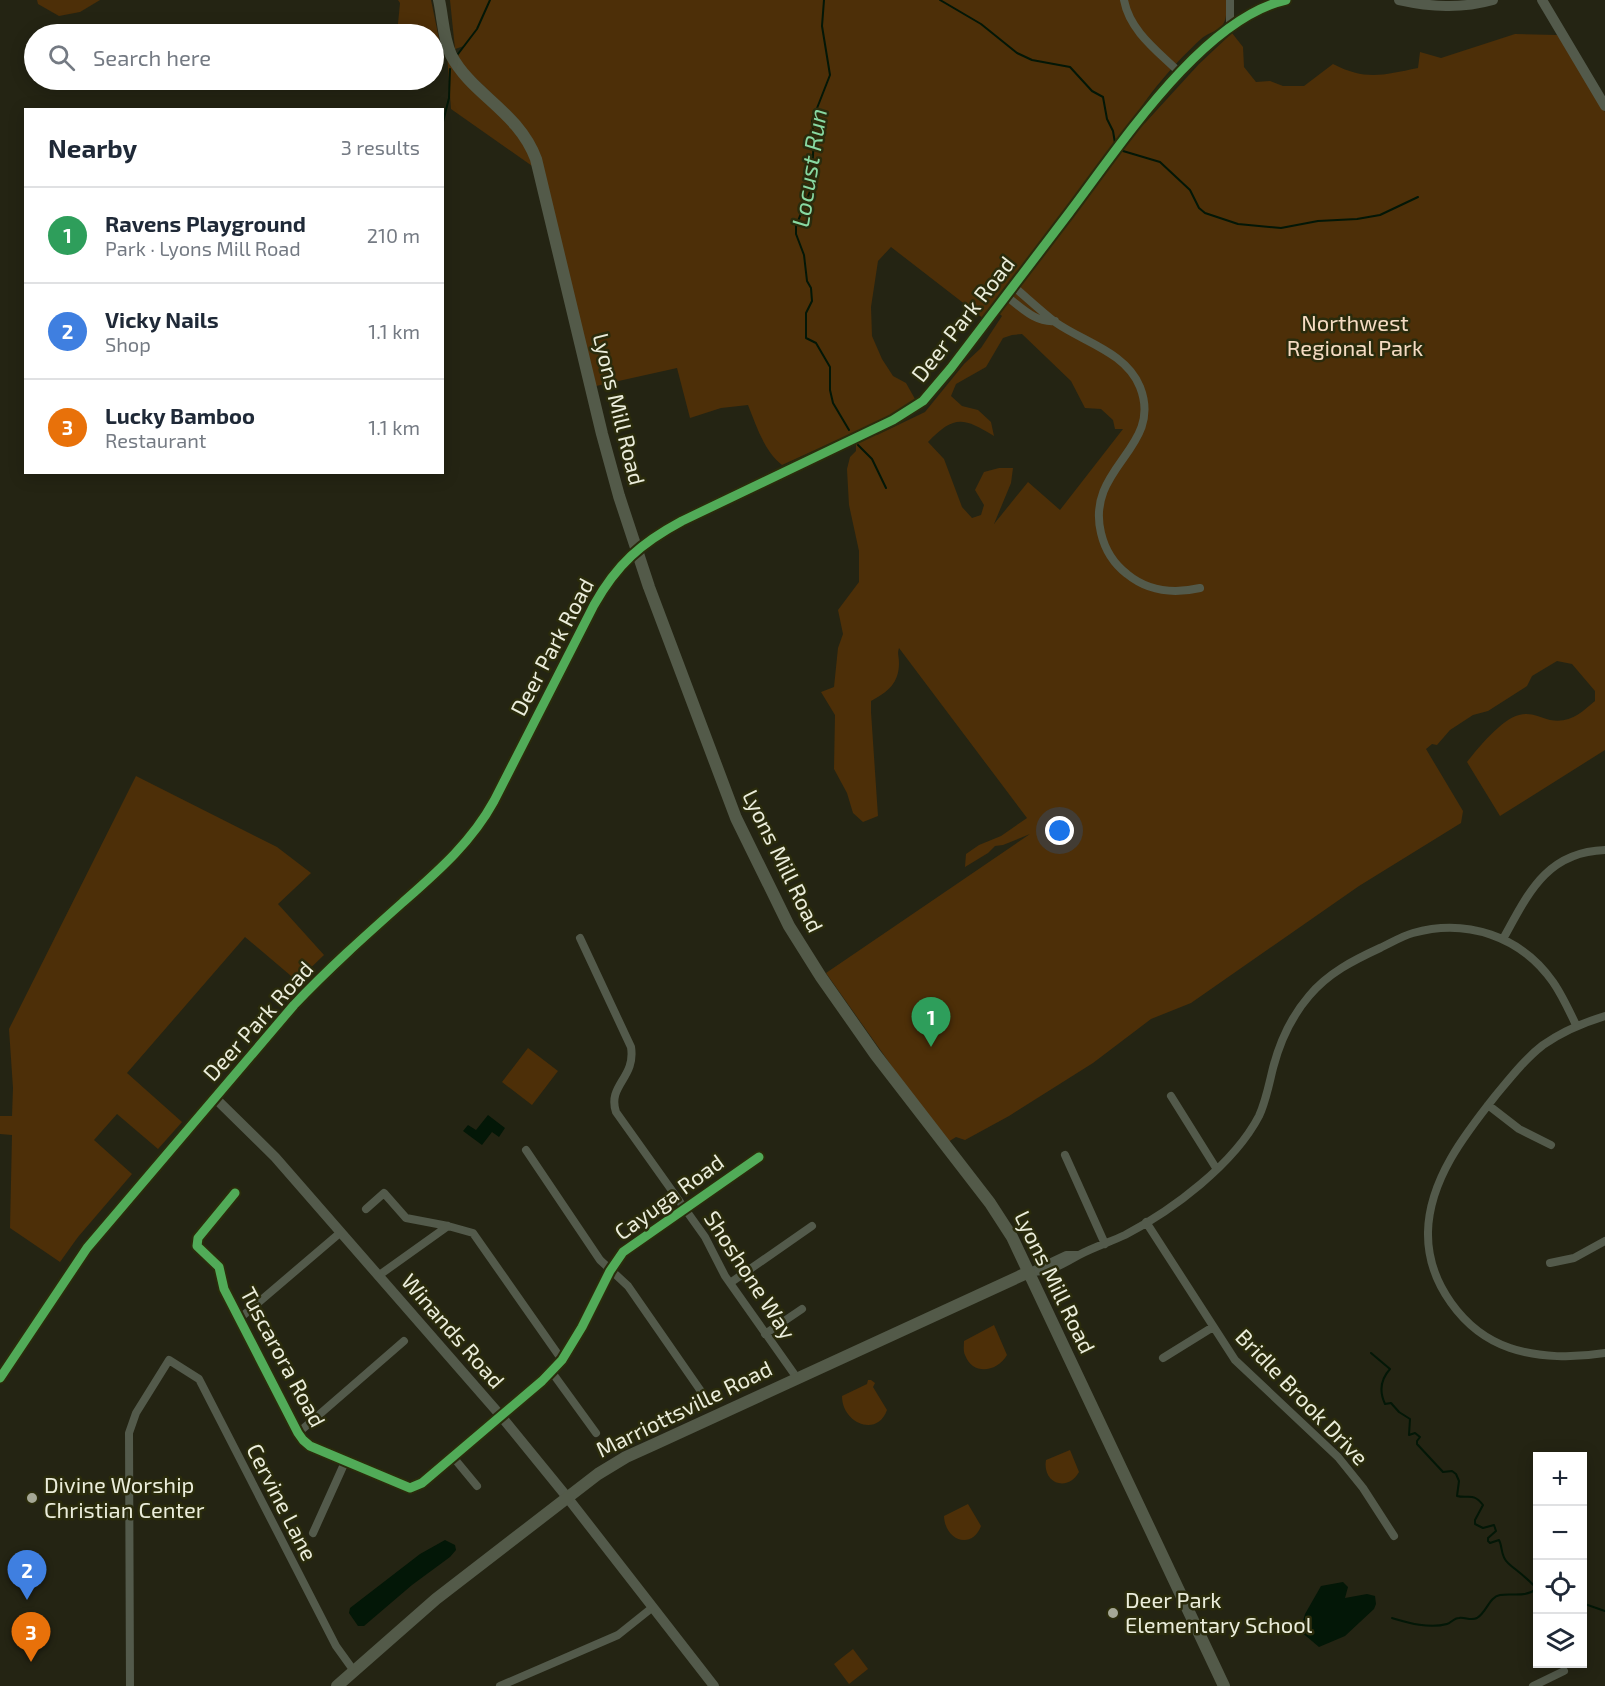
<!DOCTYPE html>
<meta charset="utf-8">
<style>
body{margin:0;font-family:"Exo 2",sans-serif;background:#f6f6f7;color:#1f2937}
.controls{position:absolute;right:18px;bottom:18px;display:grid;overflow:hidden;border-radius:0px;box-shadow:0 3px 15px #0003}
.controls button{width:54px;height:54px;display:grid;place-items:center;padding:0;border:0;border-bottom:2px solid #e0e1e3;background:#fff;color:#1f2937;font:30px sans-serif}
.you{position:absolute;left:1060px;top:831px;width:21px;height:21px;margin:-15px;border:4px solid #fff;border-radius:50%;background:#1a73e8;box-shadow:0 0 0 9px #1a73e833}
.badge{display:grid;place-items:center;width:39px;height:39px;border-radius:50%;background:#d93025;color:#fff;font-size:20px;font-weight:700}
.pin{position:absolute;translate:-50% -50px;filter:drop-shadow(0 2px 3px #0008)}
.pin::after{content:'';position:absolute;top:32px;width:21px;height:18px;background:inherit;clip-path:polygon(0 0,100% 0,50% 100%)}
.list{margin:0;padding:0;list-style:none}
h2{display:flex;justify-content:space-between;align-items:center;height:78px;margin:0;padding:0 24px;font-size:26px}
h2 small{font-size:20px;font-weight:400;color:#747a83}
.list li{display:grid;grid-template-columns:39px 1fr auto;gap:18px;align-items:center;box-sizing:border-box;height:96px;padding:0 24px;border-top:2px solid #e0e1e3}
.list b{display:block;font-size:22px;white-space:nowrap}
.list p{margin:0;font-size:20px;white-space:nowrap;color:#747a83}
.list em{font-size:20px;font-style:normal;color:#747a83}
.icon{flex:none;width:33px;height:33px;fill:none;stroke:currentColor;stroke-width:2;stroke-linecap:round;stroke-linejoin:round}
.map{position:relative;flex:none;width:1605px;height:1686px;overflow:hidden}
.search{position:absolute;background:#fff;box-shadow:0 3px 15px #0003;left:24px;top:24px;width:420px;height:66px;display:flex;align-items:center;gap:15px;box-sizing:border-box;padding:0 21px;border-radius:33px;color:#747a83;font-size:22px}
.panel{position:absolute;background:#fff;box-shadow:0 3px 15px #0003;left:24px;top:108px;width:420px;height:366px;border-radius:0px}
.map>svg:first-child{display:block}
.green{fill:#4d2f08;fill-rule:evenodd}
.water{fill:#031707}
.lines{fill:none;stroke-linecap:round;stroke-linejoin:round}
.stream{stroke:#031707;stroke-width:2}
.minor{stroke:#535a4b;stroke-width:8}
.tertiary{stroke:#535a4b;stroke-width:10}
.secondary{stroke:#535a49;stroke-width:12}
.cycleway-casing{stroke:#2a2b0c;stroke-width:13}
.cycleway{stroke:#51ab58;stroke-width:9}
.poi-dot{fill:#a5a795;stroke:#2a2b0c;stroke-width:2}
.labels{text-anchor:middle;stroke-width:5;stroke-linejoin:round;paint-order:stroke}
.street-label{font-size:22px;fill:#ebeddb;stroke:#2a2b0c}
.park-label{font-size:22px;fill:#f5dbc2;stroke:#2a2b0c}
.poi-label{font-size:22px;fill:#ebeddb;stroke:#2a2b0c;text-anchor:start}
.water-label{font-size:24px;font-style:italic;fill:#88d9a2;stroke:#2a2b0c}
</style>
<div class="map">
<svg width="1605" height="1686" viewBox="0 0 1605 1686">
<rect width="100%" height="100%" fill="#242413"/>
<path class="green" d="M37,0H100L80,12L59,16L38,4Z
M398,0H431L442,53L434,56V34H397L400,3Z
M450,0H1226C1226,9 1228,20 1221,27C1215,32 1206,34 1201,39C1180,58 1140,101 1131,127L1145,123L1199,64L1232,33L1243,47L1244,67L1256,82L1270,81L1283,86H1304L1333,64C1366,81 1383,75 1418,68L1420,52L1441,58L1515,34L1557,35L1563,41L1605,112V750L1500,816L1467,762C1478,748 1502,719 1519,715C1531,712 1538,717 1550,720C1570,724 1582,712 1595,701V691L1572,664L1557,661L1532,676L1527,686L1488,711L1473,715L1450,730L1437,745L1432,744L1426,749L1463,811L1461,823L1359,886L1191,1003L1151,1019L1093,1063L1009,1116L965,1140L956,1137L948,1142L922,1109L826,973L1030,834L1003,845L995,846L988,853L965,867L966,854L979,845L1001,836L1027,818L899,648C897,654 899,656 899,663C899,683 888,692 871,701V712L878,816L863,822L853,813L847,793L834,769L835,715L821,692L834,687L838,648L843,634L838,610L859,582V551L849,505L847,469L850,457L856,451V441L875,433L877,435L925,412L964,364L981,348L1002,316L993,308L984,319L891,247L878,261L871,307L872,336L882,359L893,376L906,383L915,399L908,406L881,420L782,465C764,451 756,425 748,405L721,408L690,418L677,368L596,386L534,142L517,118L461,64L458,54L464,46L455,49ZM1022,334L1071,381L1085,408L1101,409L1113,420L1115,429H1123L1060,510L1028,482L994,524L1011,483L1013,468H999L984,472L975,490L984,505L981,515L972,518L962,507L944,459L928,442C954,415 963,417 994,436L991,422L978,410L962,406L951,396L956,384L986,367L1003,338L1012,335Z
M447,54L518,132L535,168L451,109Z
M136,776L277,847L311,873L278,904L324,955L297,981L245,937L127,1073L182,1122L158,1149L117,1114L94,1140L132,1174L78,1237L60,1262L10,1228L12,1135L0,1134V1116H12L13,1088L9,1029Z
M528,1048L558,1071L532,1105L502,1082Z
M994,1325L1007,1355C997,1372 973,1376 965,1355C963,1351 964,1345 964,1341Z
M868,1380H871L875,1383L873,1387L887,1410C877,1438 842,1423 842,1396L867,1384Z
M1070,1450L1079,1472C1067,1493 1042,1483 1046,1460Z
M968,1504L981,1526C972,1550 945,1541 944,1516Z
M853,1649L868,1669L849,1684L834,1664Z"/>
<path class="water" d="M488,1115L505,1128L499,1137L492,1132L482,1145L463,1131L468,1125L476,1130Z
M445,1540L455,1545L456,1550L450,1557L412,1585L364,1626H358L349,1613L350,1608L420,1554Z
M1343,1582L1348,1587L1345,1598L1367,1594L1375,1596L1376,1604L1374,1609L1345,1636L1319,1647L1300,1631L1305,1614L1321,1586Z"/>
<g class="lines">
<path class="stream" d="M824,0L822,26L830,75L812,121L814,138L811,189L796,226V234L804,255L807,281L811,288L812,301L806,313V338L816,343L830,367V390L833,403L849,430
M940,0L981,24L1017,53L1032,60L1070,67L1092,91L1103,97L1107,119L1113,131L1115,143
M458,54L477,29L490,0
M442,126L449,98L450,69
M1123,151L1160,162L1190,190L1199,208L1205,213L1238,224L1281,228L1318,221L1357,219L1380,215L1418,197
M858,445L872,459L886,488
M1371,1353L1390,1369C1380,1380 1379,1391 1385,1404L1391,1403L1399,1412L1410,1419L1409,1435L1415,1433L1420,1437L1417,1441V1444L1443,1472L1452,1471L1456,1474L1459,1481L1457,1496C1469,1499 1473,1492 1483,1505L1475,1520V1524L1483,1528L1494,1525L1496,1531L1488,1538V1541L1490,1543L1499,1540C1503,1547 1500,1556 1508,1563C1518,1572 1529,1579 1538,1590
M1582,1603L1605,1611
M1392,1618C1409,1623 1429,1629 1447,1624C1451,1623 1454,1618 1459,1618C1465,1617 1471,1621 1477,1618C1487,1612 1489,1597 1500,1595C1513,1593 1525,1598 1536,1589"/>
<path class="minor" d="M1124,0C1130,32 1159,52 1180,73
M1230,27V0
M1013,286C1027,298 1041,311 1055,322C1083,342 1126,352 1140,387C1164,448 1085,467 1101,533C1105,550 1114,564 1127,574C1149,592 1174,594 1200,588
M1006,296C1021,307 1035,323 1055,321
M580,938L631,1047C636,1078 607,1085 616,1112L705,1237L725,1276L797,1378
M1503,939C1528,894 1546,852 1605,850
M1605,1016C1582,1023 1563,1031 1543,1045C1525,1059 1511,1077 1496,1095C1465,1134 1429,1180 1428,1232C1427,1282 1463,1332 1510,1348C1539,1358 1575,1358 1605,1353
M1171,1096L1216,1168
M1488,1105L1519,1129L1551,1145
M526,1150L600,1260L628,1286L705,1397
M1065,1155L1105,1244
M235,1193L198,1238L197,1246L219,1267L224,1289L298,1433L303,1440L310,1446L410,1488L422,1483L542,1381L562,1360L582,1327L610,1271L623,1252L759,1157
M366,1209L384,1193L406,1218L448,1226L473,1233L562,1360
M1146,1222L1235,1360L1338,1457L1363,1488L1394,1536
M1550,1263L1574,1258L1605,1241
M1032,1271L1066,1255H1078
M1029,1272C1052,1272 1061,1265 1079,1255C1094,1247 1110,1242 1125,1235C1173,1210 1234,1164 1259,1116C1266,1101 1269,1084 1273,1068C1280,1041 1291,1017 1309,996C1328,973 1354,960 1380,948C1391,943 1402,936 1413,933C1466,918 1521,936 1553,982C1562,995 1569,1010 1576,1025
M378,1276L448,1226
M730,1283L812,1226
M239,1319L341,1232
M765,1334L802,1309
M1163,1358L1213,1327
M551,1371L596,1433
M298,1433L404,1341
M453,1457L477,1486
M313,1533L345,1462
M130,1686L129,1433L136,1413L169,1360L199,1379L336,1646L354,1671
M500,1686L618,1635L653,1607
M1533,1686L1564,1671"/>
<path class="tertiary" d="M1399,0C1431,7 1461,9 1493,0
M1542,0L1605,106
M215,1098L275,1157L501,1416L567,1497L714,1686
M0,1378L87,1248L294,1005C328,969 365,936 402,903C437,872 471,843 494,801L594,605C617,564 641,543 682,521L893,420L923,401L951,368C990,316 1030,265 1069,213C1120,146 1202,19 1286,0"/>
<path class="secondary" d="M439,0C443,18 443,38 451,55C472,95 518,111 536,159L602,434L619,496L649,587L736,818L789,926L821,977L875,1054L990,1203L1012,1237L1224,1686
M337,1686L436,1599L598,1474L626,1457L657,1443L1029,1272"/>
<g class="cycleway-casing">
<path id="cycleway" d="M235,1193L198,1238L197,1246L219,1267L224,1289L298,1433L303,1440L310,1446L410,1488L422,1483L542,1381L562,1360L582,1327L610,1271L623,1252L759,1157
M0,1378L87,1248L294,1005C328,969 365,936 402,903C437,872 471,843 494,801L594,605C617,564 641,543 682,521L893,420L923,401L951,368C990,316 1030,265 1069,213C1120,146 1202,19 1286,0"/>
</g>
<use href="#cycleway" class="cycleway"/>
</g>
<g class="poi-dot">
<circle cx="32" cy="1498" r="6"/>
<circle cx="1113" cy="1613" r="6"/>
</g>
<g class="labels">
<g class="street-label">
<text transform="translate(963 319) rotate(-52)" y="8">Deer Park Road</text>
<text transform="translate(619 409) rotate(76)" y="8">Lyons Mill Road</text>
<text transform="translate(552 647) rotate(-62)" y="8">Deer Park Road</text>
<text transform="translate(783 861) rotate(64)" y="8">Lyons Mill Road</text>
<text transform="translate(258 1021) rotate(-48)" y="8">Deer Park Road</text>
<text transform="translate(669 1197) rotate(-36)" y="8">Cayuga Road</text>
<text transform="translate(750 1275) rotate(57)" y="8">Shoshone Way</text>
<text transform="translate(1055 1282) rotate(64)" y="8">Lyons Mill Road</text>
<text transform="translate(453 1331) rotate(49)" y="8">Winands Road</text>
<text transform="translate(283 1357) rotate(62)" y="8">Tuscarora Road</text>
<text transform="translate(1302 1397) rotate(46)" y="8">Bridle Brook Drive</text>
<text transform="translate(684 1409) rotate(-26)" y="8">Marriottsville Road</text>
<text transform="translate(282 1502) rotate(63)" y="8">Cervine Lane</text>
</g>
<g class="park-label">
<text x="1355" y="331">Northwest<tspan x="1355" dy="25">Regional Park</tspan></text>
</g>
<g class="poi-label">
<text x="44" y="1493">Divine Worship<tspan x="44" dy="25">Christian Center</tspan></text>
<text x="1125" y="1608">Deer Park<tspan x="1125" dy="25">Elementary School</tspan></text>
</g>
<g class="water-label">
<text transform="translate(810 168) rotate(-81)" y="8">Locust Run</text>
</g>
</g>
</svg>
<div class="controls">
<button>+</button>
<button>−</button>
<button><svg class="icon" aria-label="locate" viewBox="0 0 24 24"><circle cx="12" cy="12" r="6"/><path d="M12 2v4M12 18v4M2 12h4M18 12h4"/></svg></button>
<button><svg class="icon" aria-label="layers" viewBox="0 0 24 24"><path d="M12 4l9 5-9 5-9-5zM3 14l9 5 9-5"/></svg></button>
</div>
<div class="you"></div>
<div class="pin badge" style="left:931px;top:1047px;background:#2e9e5b">1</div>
<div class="pin badge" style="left:27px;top:1600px;background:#3f7fe0">2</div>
<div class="pin badge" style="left:31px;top:1662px;background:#e8710a">3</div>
<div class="search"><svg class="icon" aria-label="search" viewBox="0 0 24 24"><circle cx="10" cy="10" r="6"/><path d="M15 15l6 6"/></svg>Search here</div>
<section class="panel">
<h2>Nearby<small>3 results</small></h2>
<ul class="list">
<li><span class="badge" style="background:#2e9e5b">1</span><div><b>Ravens Playground</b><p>Park · Lyons Mill Road</p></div><em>210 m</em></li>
<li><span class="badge" style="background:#3f7fe0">2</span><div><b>Vicky Nails</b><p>Shop</p></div><em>1.1 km</em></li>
<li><span class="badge" style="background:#e8710a">3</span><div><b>Lucky Bamboo</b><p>Restaurant</p></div><em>1.1 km</em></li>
</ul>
</section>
</div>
